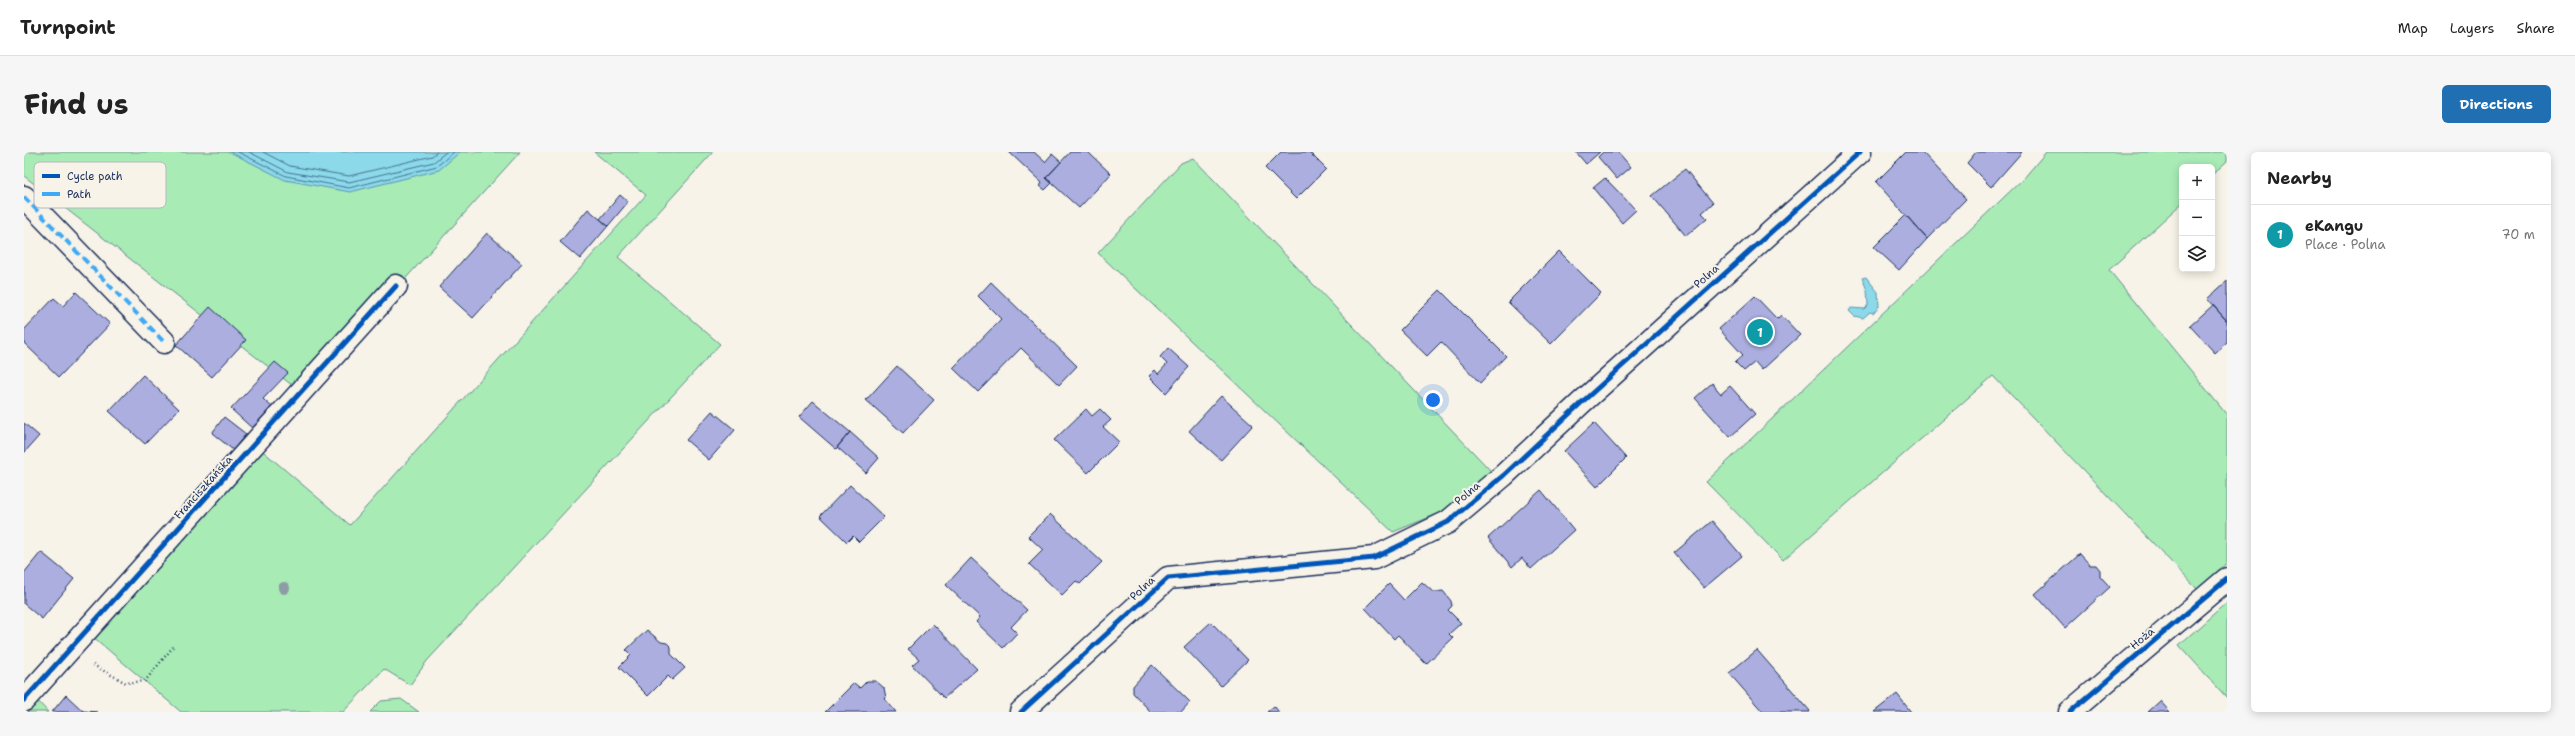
<!DOCTYPE html>
<meta charset="utf-8">
<style>
body{margin:0;font-family:"Shantell Sans",sans-serif;background:#f6f6f6;color:#222}
.controls{position:absolute;right:12px;top:12px;display:grid;overflow:hidden;border-radius:6px;box-shadow:0 2px 10px #0003}
.controls button{width:36px;height:36px;display:grid;place-items:center;padding:0;border:0;border-bottom:1px solid #e0e0e0;background:#fff;color:#222;font:20px sans-serif}
.you{position:absolute;left:1409px;top:248px;width:14px;height:14px;margin:-10px;border:3px solid #fff;border-radius:50%;background:#1a73e8;box-shadow:0 0 0 6px #1a73e833}
.badge{display:grid;place-items:center;width:26px;height:26px;border-radius:50%;background:#1f6fb2;color:#fff;font-size:13px;font-weight:700}
.pin{position:absolute;translate:-50% -50%;border:2px solid #fff;box-shadow:0 1px 4px #0006}
.list{margin:0;padding:0;list-style:none}
h2{display:flex;justify-content:space-between;align-items:center;height:52px;margin:0;padding:0 16px;font-size:17px}
h2 small{font-size:13px;font-weight:400;color:#767676}
.list li{display:grid;grid-template-columns:26px 1fr auto;gap:12px;align-items:center;box-sizing:border-box;height:60px;padding:0 16px;border-top:1px solid #e0e0e0}
.list b{display:block;font-size:15px;white-space:nowrap}
.list p{margin:0;font-size:13px;white-space:nowrap;color:#767676}
.list em{font-size:13px;font-style:normal;color:#767676}
.icon{flex:none;width:22px;height:22px;fill:none;stroke:currentColor;stroke-width:2;stroke-linecap:round;stroke-linejoin:round}
.map{position:relative;flex:none;width:2203px;height:560px;overflow:hidden;border-radius:6px}
header{display:flex;align-items:center;gap:24px;box-sizing:border-box;height:56px;padding:0 20px;background:#fff;border-bottom:1px solid #e0e0e0}
header strong{font-size:19px}
nav{display:flex;gap:22px;margin-inline-start:auto;font-size:14px}
.intro{display:flex;align-items:center;justify-content:space-between;box-sizing:border-box;height:96px;padding:0 24px}
h1{margin:0;font-size:28px}
.button{padding:10px 18px;border-radius:6px;background:#1f6fb2;color:#fff;font-size:14px;font-weight:700}
main{display:flex;gap:24px;padding:0 24px}
aside{flex:1;background:#fff;border-radius:6px;box-shadow:0 2px 10px #0003}
.map>svg:first-child{display:block}
.green{fill:#a8ebb5;stroke:#628d8a}
.water{fill:#8bd9e9;stroke:#5e95b1}
.lines{fill:none;stroke-linecap:round;stroke-linejoin:round}
.shore{stroke:#487396;stroke-width:1}
.building{fill:#abaedf;stroke:#1b2f5e}
.minor-casing{stroke:#1b2f5e;stroke-width:25}
.path{stroke:#1b2f5e;stroke-width:2.5;stroke-dasharray:1 3;stroke-linecap:butt}
.minor{stroke:#f7f3e8;stroke-width:22}
.quiet{stroke:#3fa9f5;stroke-width:4;stroke-dasharray:8 4;stroke-linecap:butt}
.cycleway-casing{stroke:#f7f3e8;stroke-width:8}
.cycleway{stroke:#0057b8;stroke-width:5}
.tree{fill:#8d9ca5}
.labels{text-anchor:middle;stroke-width:4;stroke-linejoin:round;paint-order:stroke}
.street-label{font-size:11px;fill:#1b2f5e;stroke:#f7f3e8}
.key{fill:#f7f3e8;stroke:#b5b8bf;stroke-width:1}
.key-label{font-size:11px;fill:#1b2f5e}
</style>
<header>
<strong>Turnpoint</strong>
<nav><a>Map</a><a>Layers</a><a>Share</a></nav>
</header>
<div class="intro"><h1>Find us</h1><a class="button">Directions</a></div>
<main>
<div class="map">
<svg width="2203" height="560" viewBox="0 0 2203 560">
<rect width="100%" height="100%" fill="#f7f3e8"/>
<filter id="ink" filterUnits="userSpaceOnUse"><feTurbulence type="fractalNoise" baseFrequency=".025" numOctaves="2"/><feDisplacementMap in="SourceGraphic" scale="8" xChannelSelector="R" yChannelSelector="G"/><feConvolveMatrix kernelMatrix="1 2 1 2 8 2 1 2 1" color-interpolation-filters="sRGB"/></filter>
<g filter="url(#ink)">
<path class="green" d="M0,0H496L278,241L0,24Z
M570,0H689L594,105L696,192L403,509L386,533L360,517L319,560H157L68,484L234,295L326,373L622,43Z
M2022,0H2203V9L2188,23V15H2158V51L2085,118L2203,263V411L2173,437L1969,224L1759,408L1682,330L2000,26Z
M1169,6L1467,319L1416,361L1369,380L1074,101L1157,11Z
M2203,450V546L2155,493Z
M11,546L24,560H0Z
M377,547L395,560H346L357,549Z"/>
<path class="water" d="M206,0H436L415,18L326,40L261,28Z
M1842,125L1854,140L1855,154L1849,161L1846,160L1839,166L1830,164L1825,159L1827,156L1840,157L1844,153L1843,138L1838,126Z"/>
<g class="lines">
<path class="shore" d="M214,0L262,24L325,36L413,14L430,0
M225,0L264,20L325,30L410,10L422,0
M239,0L266,14L325,24L408,4L413,0"/>
</g>
<path class="building" d="M985,0H1010L1021,10L1028,2L1037,10L1022,26L1028,31L1021,38L1016,34L1018,31Z
M1046,0H1064L1087,22L1055,56L1022,26Z
M1257,0H1285L1302,17L1272,47L1241,16Z
M1552,0H1576L1562,12Z
M1579,0H1594L1607,15L1593,27L1574,5Z
M1882,0H1898L1942,47L1903,87L1852,30Z
M1952,0H1998L1967,35L1943,11Z
M1661,17L1689,51L1678,61L1683,66L1662,84L1628,44Z
M1581,26L1612,58L1598,71L1569,36Z
M596,43L604,50L584,74L576,67Z
M564,57L584,74L556,107L536,90Z
M1882,63L1903,87L1875,118L1850,95Z
M463,81L498,112L449,166L415,135Z
M1535,99L1577,141L1527,192L1484,150Z
M2203,129V169L2183,147Z
M967,130L1053,214L1035,233L997,196L954,240L929,216L977,167L954,144Z
M1416,138L1482,204L1456,231L1417,190L1403,204L1376,178Z
M52,140L86,172L35,225L0,191V178L30,146L39,154Z
M1731,144L1753,167L1757,163L1776,183L1738,218L1731,210L1720,219L1711,210L1719,203L1695,177Z
M2189,153L2203,169V190L2191,201L2166,174Z
M186,155L222,188L188,225L152,193Z
M1144,196L1165,215L1142,241L1125,224L1131,218L1134,222L1143,212L1136,205Z
M251,210L264,221L239,247L249,256L229,277L207,257Z
M873,214L910,248L879,281L842,248Z
M119,223L155,257L121,292L85,259Z
M1688,231L1697,242L1706,234L1731,262L1706,285L1671,246Z
M1197,244L1229,273L1197,308L1165,279Z
M789,249L826,280L812,297L775,265Z
M1062,257L1068,264L1076,257L1087,268L1079,275L1095,290L1064,321L1030,288Z
M688,259L711,278L685,308L662,288Z
M200,265L222,282L209,298L188,281Z
M0,271L15,284L0,301Z
M1570,271L1602,306L1573,335L1540,299Z
M826,280L855,306L842,321L813,295Z
M826,333L860,365L835,390L829,384L823,390L796,364Z
M1517,338L1550,378L1507,417L1498,406L1488,415L1464,386Z
M1026,362L1078,410L1056,432L1052,429L1038,443L1005,412L1019,398L1004,384Z
M1688,369L1718,404L1680,436L1650,401Z
M17,400L50,427L18,467L0,452V421Z
M2056,402L2066,413H2072L2076,418V424L2086,435L2041,476L2011,442Z
M947,406L1003,458L987,475L993,481L979,496L952,470L956,465L922,433Z
M1398,430L1409,440L1419,439L1427,449L1428,454L1424,458L1437,471L1425,482L1429,486L1402,512L1374,483L1370,487L1341,456L1365,432L1380,448Z
M1187,470L1224,508L1197,534L1160,495Z
M909,472L953,517L920,546L888,513L895,507L884,497Z
M623,478L637,490L643,491L647,495V502L661,516L648,528L644,524L624,544L595,515L607,503L602,498Z
M1733,498L1786,559L1785,560H1739L1705,521Z
M1128,513L1166,550L1157,560H1127L1109,541V534Z
M843,529H852L860,536L862,546L861,547L872,560H801L830,531L836,536Z
M1873,542L1887,560H1850Z
M42,543L59,559L73,560H28Z
M2136,549L2146,560H2124Z
M1250,554L1255,560H1243Z"/>
<g class="lines">
<g class="minor-casing">
<path id="minor" d="M0,45L140,190
M0,548L372,134
M997,560L1144,426L1350,406L1424,370L1480,323L1557,251L1836,0
M2046,560L2203,427"/>
</g>
<path class="path" d="M69,513L102,531L121,529L149,495"/>
<use href="#minor" class="minor"/>
<path class="quiet" d="M0,45L140,190"/>
<g class="cycleway-casing">
<path id="cycleway" d="M0,548L372,134
M997,560L1144,426L1350,406L1424,370L1480,323L1557,251L1836,0
M2046,560L2203,427"/>
</g>
<use href="#cycleway" class="cycleway"/>
</g>
<circle class="tree" cx="260" cy="436" r="6"/>
</g>
<g class="labels">
<g class="street-label">
<text transform="translate(1682 124) rotate(-42)" y="4">Polna</text>
<text transform="translate(179 335) rotate(-48)" y="4">Franciszkańska</text>
<text transform="translate(1443 341) rotate(-40)" y="4">Polna</text>
<text transform="translate(1118 436) rotate(-43)" y="4">Polna</text>
<text transform="translate(2118 486) rotate(-40)" y="4">Hoża</text>
</g>
</g>
<rect x="10" y="10" width="132" height="46" rx="6" class="key"/>
<rect x="18" y="22" width="18" height="4" fill="#0057b8"/>
<rect x="18" y="40" width="18" height="4" fill="#3fa9f5"/>
<g class="key-label">
<text x="43" y="28">Cycle path</text>
<text x="43" y="46">Path</text>
</g>
</svg>
<div class="controls">
<button>+</button>
<button>−</button>
<button><svg class="icon" aria-label="layers" viewBox="0 0 24 24"><path d="M12 4l9 5-9 5-9-5zM3 14l9 5 9-5"/></svg></button>
</div>
<div class="you"></div>
<div class="pin badge" style="left:1736px;top:180px;background:#0f9aa8">1</div>
</div>
<aside>
<h2>Nearby<small></small></h2>
<ul class="list">
<li><span class="badge" style="background:#0f9aa8">1</span><div><b>eKangu</b><p>Place · Polna</p></div><em>70 m</em></li>
</ul>
</aside>
</main>
